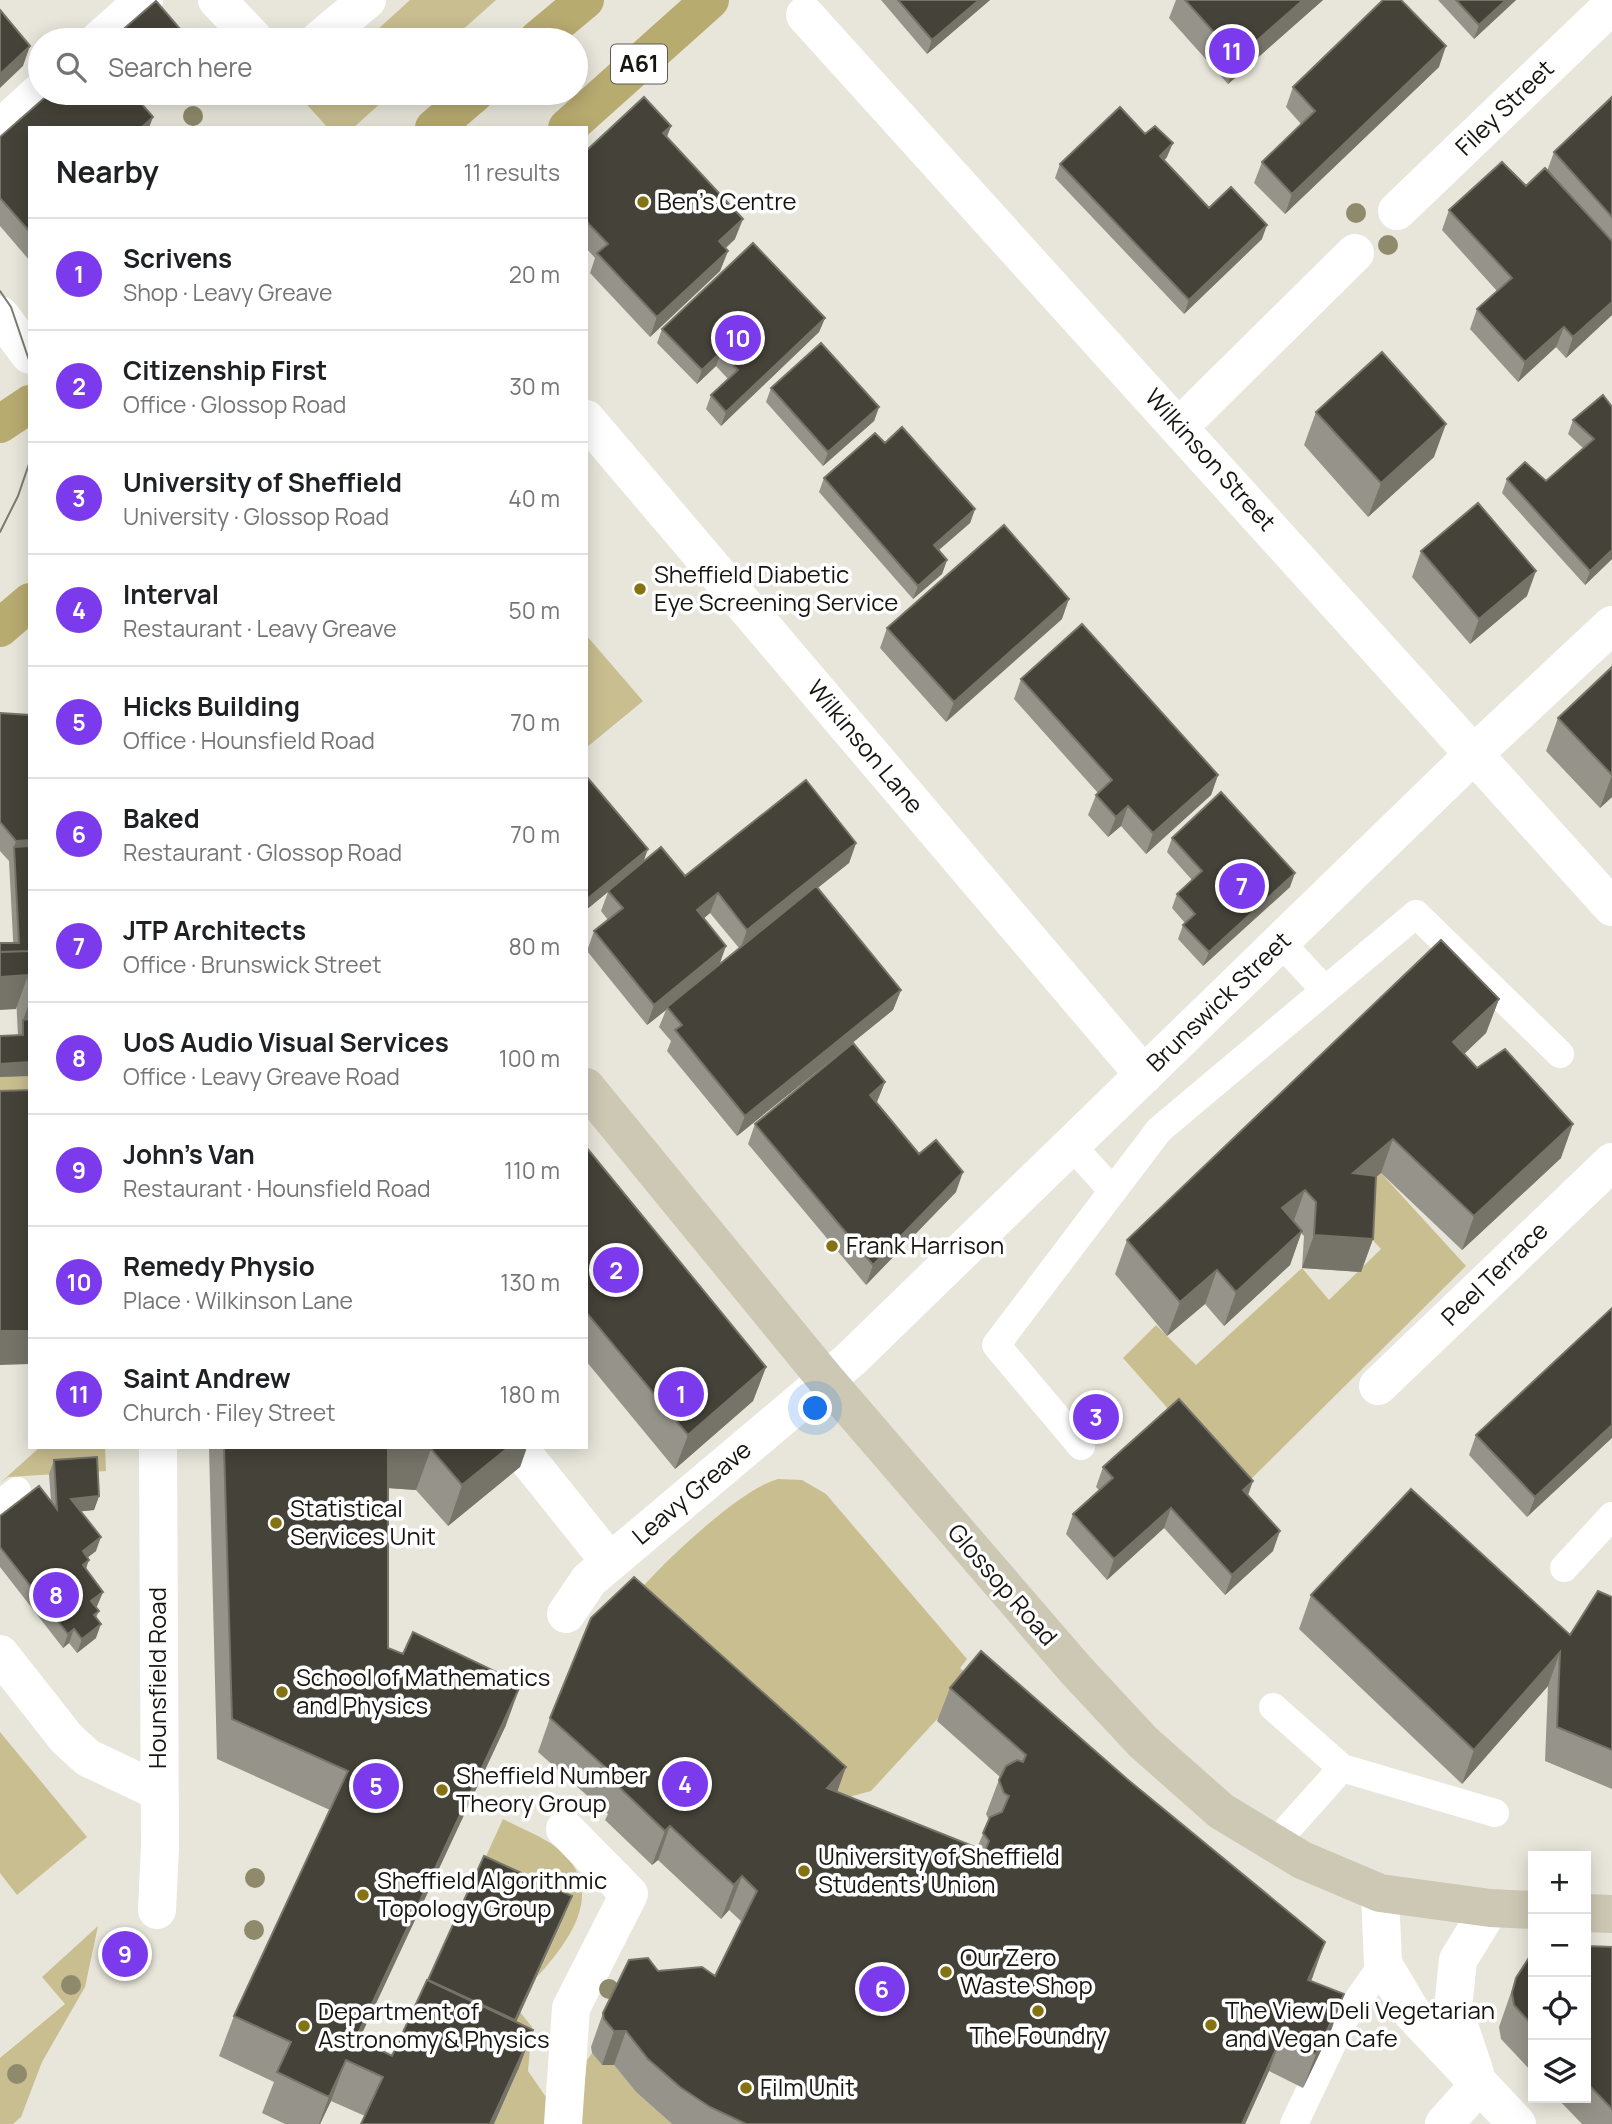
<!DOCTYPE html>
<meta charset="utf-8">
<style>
body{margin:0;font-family:Manrope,sans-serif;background:#f6f6f6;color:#202124}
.controls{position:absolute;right:21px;bottom:21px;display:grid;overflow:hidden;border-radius:0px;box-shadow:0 4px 18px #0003}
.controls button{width:63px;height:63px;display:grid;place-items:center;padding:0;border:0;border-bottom:2px solid #e0e0e0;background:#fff;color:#202124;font:35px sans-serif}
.you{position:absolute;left:816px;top:1409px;width:24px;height:24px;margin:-18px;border:5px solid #fff;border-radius:50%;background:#1a73e8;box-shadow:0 0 0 10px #1a73e833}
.badge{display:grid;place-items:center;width:46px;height:46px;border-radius:50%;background:#7c3aed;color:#fff;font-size:23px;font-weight:700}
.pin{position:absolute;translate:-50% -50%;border:4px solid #fff;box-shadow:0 2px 7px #0006}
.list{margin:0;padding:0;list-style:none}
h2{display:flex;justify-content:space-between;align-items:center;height:91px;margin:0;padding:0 28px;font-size:30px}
h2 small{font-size:23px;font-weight:400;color:#757577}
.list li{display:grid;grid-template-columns:46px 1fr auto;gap:21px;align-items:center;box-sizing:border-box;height:112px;padding:0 28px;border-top:2px solid #e0e0e0}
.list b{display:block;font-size:26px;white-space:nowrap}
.list p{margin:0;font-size:23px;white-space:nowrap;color:#757577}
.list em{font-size:23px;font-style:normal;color:#757577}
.icon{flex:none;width:38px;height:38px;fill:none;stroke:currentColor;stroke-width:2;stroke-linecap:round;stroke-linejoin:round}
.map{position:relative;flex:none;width:1612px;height:2124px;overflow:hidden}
.search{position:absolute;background:#fff;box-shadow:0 4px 18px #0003;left:28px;top:28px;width:560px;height:77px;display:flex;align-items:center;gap:18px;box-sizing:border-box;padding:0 24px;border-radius:38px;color:#757577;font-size:26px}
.panel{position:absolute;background:#fff;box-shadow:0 4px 18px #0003;left:28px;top:126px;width:560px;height:1323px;border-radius:0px}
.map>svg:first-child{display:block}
.green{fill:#c9be90}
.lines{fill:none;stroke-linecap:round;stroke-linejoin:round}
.service{stroke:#fff;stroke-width:28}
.pedestrian{stroke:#fff;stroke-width:38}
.minor{stroke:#fff;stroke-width:38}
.tertiary{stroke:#fff;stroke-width:38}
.secondary{stroke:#cdc8b4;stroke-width:38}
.trunk{stroke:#b8ab70;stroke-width:38}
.tram{stroke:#7c7b73;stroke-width:2}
.tree{fill:#8f8a6b}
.wall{fill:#96948a;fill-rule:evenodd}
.shaded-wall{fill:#767369}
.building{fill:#454239;stroke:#767369;stroke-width:2}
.poi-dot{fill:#857213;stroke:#fff;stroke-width:2.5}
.labels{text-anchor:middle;stroke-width:7;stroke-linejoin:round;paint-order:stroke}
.shield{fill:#fff;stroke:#5c5b58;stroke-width:2}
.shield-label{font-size:23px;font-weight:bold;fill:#161511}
.street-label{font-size:24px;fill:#161511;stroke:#fff}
.poi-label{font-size:24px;fill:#161511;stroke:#fff;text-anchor:start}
</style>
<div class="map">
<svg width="1612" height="2124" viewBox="0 0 1612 2124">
<rect width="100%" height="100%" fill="#e8e6da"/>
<path class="green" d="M410,0H496L451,40H366Z
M307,93H392L353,128H328L301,98Z
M586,635L643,701L586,748Z
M30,1076V1095L0,1096V1077Z
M1381,1173L1466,1266L1240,1490L1123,1358L1156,1325L1196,1365L1302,1268L1329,1300L1381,1249L1341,1206Z
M40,1447H105L106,1471L8,1477L0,1483Z
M778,1479L802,1480L826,1494L967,1659L960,1668L973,1680L871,1791L834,1801L622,1611C649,1575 737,1490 778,1479Z
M0,1732L87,1837L17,1895L0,1873Z
M503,1819C520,1828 541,1836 556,1847C609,1889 570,1940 537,1977L564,1916L477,1876Z
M98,1926L85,1987L42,2062L21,2117L13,2124H0V2058L65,2004L42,1977Z
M520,2012L532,2027L528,2071L548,2100L550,2124H494L518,2070L507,2040Z
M592,2053L602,2065H614L636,2092L672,2124H580L587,2060Z"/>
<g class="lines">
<path class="service" d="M1280,942L1325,990
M1071,1145L1113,1191
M1081,1446L996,1345L1159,1130L1416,914L1560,1054
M0,1504L17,1491
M1564,1568L1612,1516
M1273,1707L1342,1768L1495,1813
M1275,1843L1342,1768
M1294,2124L1343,2021L1383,1964"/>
<path class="pedestrian" d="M563,2124L571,2008L629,1894L565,1829
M1444,2124L1479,2085"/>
<path class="minor" d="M217,0L255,40
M805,15L1612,907
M99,40L144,0
M319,40L367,0
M0,129L40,92
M1397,211L1612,5
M586,419L1144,1075
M1180,426L1355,253
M1378,1386L1612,1162
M518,1447L610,1562
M566,1614L589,1580L851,1359L1475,753L1612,625
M0,1654L67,1739L88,1758L158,1791
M1380,1893L1383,1964L1412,2013L1517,2124
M157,1910L160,1847L158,1447
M1475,2073L1453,2008L1458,1960L1490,1908"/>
<path class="tertiary" d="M0,315L30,355"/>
<path class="secondary" d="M586,1087L827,1381L1076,1670L1143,1742L1221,1811L1302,1860L1380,1893L1490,1908L1533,1910
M1586,1913L1612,1914"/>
<path class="trunk" d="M537,40L585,0
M434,128L475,93
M567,128L710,0
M0,424L30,404
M0,628L30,602"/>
<path class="tram" d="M0,291L11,307L30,363
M0,532L18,496L30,461"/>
</g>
<g class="tree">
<circle cx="193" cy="116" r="10"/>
<circle cx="1356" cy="213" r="10"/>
<circle cx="1388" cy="245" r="10"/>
<circle cx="255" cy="1878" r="10"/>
<circle cx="254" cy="1930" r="10"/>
<circle cx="71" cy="1985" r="10"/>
<circle cx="609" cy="1989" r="10"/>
<circle cx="17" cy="2074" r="10"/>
</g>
<path class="wall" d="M881,0H990L927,54Z
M1176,0H1323L1228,84L1169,18Z
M1438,0H1516L1474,39Z
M1439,67L1285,214L1254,183L1262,162L1301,124L1286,107L1293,87Z
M138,93L134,96L30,128V261L0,226V137Z
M1612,97V315L1566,358L1556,347L1518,382L1470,329L1477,309L1497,291L1442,230L1449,210L1526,186L1547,171L1554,152Z
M671,126L667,137L735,239L725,249L728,251L720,271L650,337L590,273L595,258L586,248V151Z
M1167,157L1164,161L1209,208L1262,239L1184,314L1055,178L1060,164Z
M825,318L819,332L721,426L706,409L711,395L728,379L716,366L697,384L657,343L662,329Z
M771,388L879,407L874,421L823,466L766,402Z
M1603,395L1612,559L1585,585L1502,493L1507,479L1546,481L1583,448L1568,434L1573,420Z
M1316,412L1434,457L1368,517L1304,445Z
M885,443L975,509L970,523L938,551L947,560L942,574L913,599L819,492L824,478Z
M1421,551L1527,596L1470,644L1412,577Z
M1062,619L946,722L880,648L887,628Z
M1612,667V797L1600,808L1546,751L1558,718Z
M1021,679L1218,775L1211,795L1146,854L1121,826L1108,837L1088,815L1096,795L1098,793L1014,699Z
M0,713L30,715V1076L0,1077V1036L18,1035L9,861L0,851Z
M586,776L643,862L685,876L856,843L849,863L817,888L901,990L893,1010L737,1136L667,1051L671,1041L659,1027L666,1010L647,1025L587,951L594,931L608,920L601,911L608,892L586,910ZM710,913L739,948L720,964L704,918Z
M1172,838L1290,887L1203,966L1178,939L1183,925L1185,923L1172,908L1177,894L1192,880L1167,852Z
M1499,999L1486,1033L1464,1054L1561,1158L1462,1250L1381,1173L1376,1177L1373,1239L1361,1272L1302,1268L1304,1236L1301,1233L1290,1265L1224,1326L1205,1304L1167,1336L1115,1274L1127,1240Z
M885,1082L876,1103L919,1154L956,1192L866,1285L748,1144L755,1124Z
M586,1147L766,1367L753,1401L675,1469L586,1361Z
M1612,1308L1527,1517L1469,1455L1476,1435Z
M209,1447H527L520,1467L448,1526L416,1490L388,1488V1648L506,1725L359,2040L392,2056L427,1980L564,1916L516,2022L533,2030L518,2070L365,2116L331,2101L320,2124H285L262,2113L274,2082L219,2056L234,2016L330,1810L217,1759Z
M54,1460L99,1496L94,1510L81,1511L96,1551L88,1557L86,1570L103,1592L97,1606L96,1607L99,1611L96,1618V1638L77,1653L69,1643L63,1648L0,1567V1516L51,1501L49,1474Z
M1103,1467L1248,1495L1273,1551L1225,1595L1164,1528L1107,1580L1066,1534L1073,1514L1099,1490L1096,1487Z
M1311,1595L1570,1635L1612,1597V1789L1545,1761L1548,1686L1462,1784L1299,1629Z
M950,1688L1313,1976L1311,1981L1332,2028L1303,2088L1269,2071L1245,2124H672L636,2092L614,2065H602L592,2053L591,2047L603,2013L658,1971L715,1976L742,1922L729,1910L721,1919L658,1860L652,1865L605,1820L608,1814L538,1752L550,1718L837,1792L977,1848L989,1820L986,1814L1000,1777L937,1721Z
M1586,1946L1612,1947V2124H1582L1557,2098H1586Z
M1533,1952V2073L1501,2039L1499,2027L1516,1978Z"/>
<path class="shaded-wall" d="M979,0H990L927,54L932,40Z
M1303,0H1323L1228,84L1237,58Z
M1506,0H1516L1474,39L1479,25Z
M30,46L23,66L0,88V74Z
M1446,46L1439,67L1285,214L1292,194Z
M153,117L149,128H141Z
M671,126L663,146V133Z
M1173,143L1167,157L1155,170L1160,156Z
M743,219L735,239L711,261L719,241Z
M1267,225L1262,239L1184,314L1189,300Z
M728,251L720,271L650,337L657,317Z
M1612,302V315L1566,358L1573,337Z
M825,318L819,332L721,426L726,412Z
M1564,327L1556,347L1518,382L1525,362Z
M721,352L716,366L697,384L702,370Z
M879,407L874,421L823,466L828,452Z
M1446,424L1434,457L1368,517L1381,483Z
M975,509L970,523L928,559L934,545Z
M1612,550V559L1585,585L1590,571Z
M947,560L942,574L913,599L918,586Z
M1536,571L1527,596L1470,644L1479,619Z
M1069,599L1062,619L946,722L954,702Z
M1218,775L1211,795L1146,854L1153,833Z
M1612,775V797L1600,808Z
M1128,806L1121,826L1108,837L1116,817Z
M30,840V860L14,847L16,841Z
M856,843L849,863L740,950L747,930Z
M648,849L643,863L586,910V900Z
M1295,873L1290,887L1203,966L1209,952Z
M718,893L710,913L690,930L697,910Z
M726,946L719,966L667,1007L666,1010L647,1025L654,1005Z
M0,972L28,975L16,1009L0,1010Z
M901,990L893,1010L737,1136L745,1116Z
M1499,999L1486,1033L1441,1076L1453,1042Z
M30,1001V1033L23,1020L18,1034Z
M30,1062V1076L0,1077V1064Z
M885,1082L877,1102L862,1115L870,1095Z
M1573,1124L1561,1158L1462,1250L1474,1216Z
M1393,1139L1381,1173L1341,1206L1353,1173Z
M963,1172L956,1192L866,1285L873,1265Z
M1305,1190L1293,1223L1282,1208Z
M1302,1231L1290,1265L1224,1326L1236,1292Z
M1314,1235L1373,1239L1361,1272L1302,1268Z
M1217,1270L1205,1304L1167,1336L1180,1302Z
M0,1331H30V1364L0,1365Z
M766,1367L753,1401L675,1469L688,1435Z
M1612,1425V1438L1527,1517L1535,1497Z
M388,1447L431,1449L416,1490L373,1487Z
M509,1447H527L520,1467L448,1526L462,1485Z
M1253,1481L1246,1501L1243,1490Z
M99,1496L94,1510L66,1513L71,1499Z
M1171,1508L1164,1528L1107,1580L1114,1559Z
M1280,1531L1273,1551L1225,1595L1232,1575Z
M101,1537L96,1551L78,1565L83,1551Z
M89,1560L84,1574L83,1565Z
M103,1592L97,1606L86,1615L91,1601Z
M101,1624L96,1638L77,1653L82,1639Z
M74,1629L69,1643L63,1648L68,1634Z
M1560,1652L1548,1686L1462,1784L1474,1750Z
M521,1684L506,1725L349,2061L356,2038Z
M846,1767L834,1801L827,1788Z
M670,1826L658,1860L652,1865L665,1831Z
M742,1876L729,1910L721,1919L734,1885Z
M572,1896L564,1916L508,2040L515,2020Z
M1325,1942L1313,1976L1296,2013L1308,1980Z
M1344,1994L1332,2028L1303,2088L1316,2054Z
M533,2030L518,2070L494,2124H490Z
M614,2031H626L614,2065H602Z
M1281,2038L1269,2071L1245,2124H1242Z
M346,2060L331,2101L320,2124H319L329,2097Z"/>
<path class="building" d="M898,0H979L932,40Z
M1185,0H1303L1237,58Z
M1383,0H1401L1446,46L1292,194L1262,162L1315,111L1293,87Z
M1456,0H1506L1479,25Z
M156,1L187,37L183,40H111Z
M0,10L30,46L0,74Z
M50,93H132L153,117L141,128H30V232L0,198V137Z
M644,97L671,126L663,133L743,219L719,241L728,251L657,317L597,253L608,244L586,221V151Z
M1612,97V217L1554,152Z
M1120,107L1145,134L1155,126L1173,143L1160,156L1209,208L1231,187L1267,225L1189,300L1060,164Z
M1502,162L1526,186L1545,168L1612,241V302L1573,337L1564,327L1525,362L1477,309L1512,278L1449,210Z
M753,243L825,318L726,412L711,395L738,370L721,352L702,370L662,329Z
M821,343L879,407L828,452L771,388Z
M1382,352L1446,424L1381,483L1316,412Z
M1603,395L1612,407V550L1590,571L1507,479L1525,462L1546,481L1594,439L1573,420Z
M902,427L975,509L934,545L947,560L918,586L824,478L875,433L885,443Z
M1478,503L1536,571L1479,619L1421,551Z
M1004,525L1069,599L954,702L887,628Z
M1082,624L1218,775L1153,833L1128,806L1116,817L1096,795L1112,780L1021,679Z
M1612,667V775L1558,718Z
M0,713L30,715V840L16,841L0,822Z
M586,776L648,849L586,900Z
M806,780L856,843L747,930L718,893L697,910L726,946L654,1005L594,931L623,908L608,891L661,847L685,876Z
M1221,792L1295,873L1209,952L1183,925L1195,914L1177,894L1202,871L1172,838Z
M30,846V951L0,952V943H19L14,847Z
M816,886L901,990L745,1116L675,1030L682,1025L667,1007Z
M1441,940L1499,999L1453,1042L1477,1068L1505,1049L1573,1124L1474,1216L1393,1139L1353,1173L1376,1176L1373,1239L1314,1235L1316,1202L1305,1190L1282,1208L1302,1231L1236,1292L1217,1270L1180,1302L1127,1240Z
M30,951V997L28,975L0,977V952Z
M30,1019V1062L0,1064V1036L23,1035V1020Z
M853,1043L885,1082L870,1095L919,1154L936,1140L963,1172L873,1265L755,1124Z
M30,1090V1331H0V1091Z
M586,1147L766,1367L688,1435L586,1312Z
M1612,1308V1425L1535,1497L1476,1435Z
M1179,1399L1253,1481L1243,1490L1280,1531L1232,1575L1171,1508L1114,1559L1073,1514L1113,1478L1103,1467Z
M224,1447H388V1648L403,1654L413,1632L521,1684L356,2038L392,2056L427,1980L533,2030L490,2124H361L383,2077L346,2060L329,2097L277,2072L291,2042L234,2016L348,1771L232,1719Z
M403,1447H509L462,1485L431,1449Z
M97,1457L99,1496L71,1499L101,1537L83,1551L89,1560L83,1565L103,1592L91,1601L99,1611L94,1615L101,1624L82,1639L74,1629L68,1634L0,1547V1516L39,1486L57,1509L54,1460Z
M1411,1489L1570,1635L1598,1591L1612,1597V1750L1557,1727L1560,1652L1474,1750L1311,1595Z
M634,1577L846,1767L827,1788L985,1851L989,1841L983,1833L990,1817L1002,1812L1009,1796L1004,1793L999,1780L1006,1766L1017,1760L1023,1762L1026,1755L950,1688L981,1651L1127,1779L1325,1942L1308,1980L1344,1994L1316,2054L1281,2038L1242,2124H746L710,2107L680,2087L648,2059L626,2031H614L604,2019L603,2013L629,1960L648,1958L658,1971L702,1967L715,1976L757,1891L742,1876L734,1885L670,1826L665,1831L618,1786L622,1782L550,1718L591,1618Z
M484,1856L572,1896L515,2020L428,1980Z
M1586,1946L1612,1947V2109L1586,2082Z
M1533,1952V2026L1514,2005L1512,1993L1516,1978L1532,1953Z"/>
<g class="poi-dot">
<circle cx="643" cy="202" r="7"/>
<circle cx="640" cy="589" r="7"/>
<circle cx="832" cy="1246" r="7"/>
<circle cx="276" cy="1523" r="7"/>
<circle cx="282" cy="1692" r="7"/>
<circle cx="442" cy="1790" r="7"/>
<circle cx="804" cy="1871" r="7"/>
<circle cx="363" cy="1895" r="7"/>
<circle cx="946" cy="1972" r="7"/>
<circle cx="1038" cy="2011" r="7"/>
<circle cx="1211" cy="2025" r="7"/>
<circle cx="304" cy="2026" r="7"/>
<circle cx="746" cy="2088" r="7"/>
</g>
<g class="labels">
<rect class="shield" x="611" y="44.5" width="56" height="39" rx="5"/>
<g class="shield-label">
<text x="639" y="72">A61</text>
</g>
<g class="street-label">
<text transform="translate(1505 108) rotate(-44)" y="8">Filey Street</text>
<text transform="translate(1210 460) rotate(48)" y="8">Wilkinson Street</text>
<text transform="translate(865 747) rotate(50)" y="8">Wilkinson Lane</text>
<text transform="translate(1219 1002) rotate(-44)" y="8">Brunswick Street</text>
<text transform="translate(1495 1274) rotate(-44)" y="8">Peel Terrace</text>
<text transform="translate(692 1493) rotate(-40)" y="8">Leavy Greave</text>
<text transform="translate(1002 1585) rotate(49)" y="8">Glossop Road</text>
<text transform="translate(158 1678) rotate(-90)" y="8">Hounsfield Road</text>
</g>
<g class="poi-label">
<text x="657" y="210">Ben's Centre</text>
<text x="654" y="583">Sheffield Diabetic<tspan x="654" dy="28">Eye Screening Service</tspan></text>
<text x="846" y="1254">Frank Harrison</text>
<text x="290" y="1517">Statistical<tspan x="290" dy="28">Services Unit</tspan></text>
<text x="296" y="1686">School of Mathematics<tspan x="296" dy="28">and Physics</tspan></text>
<text x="456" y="1784">Sheffield Number<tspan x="456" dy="28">Theory Group</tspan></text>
<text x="818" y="1865">University of Sheffield<tspan x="818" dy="28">Students' Union</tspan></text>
<text x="377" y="1889">Sheffield Algorithmic<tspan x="377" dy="28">Topology Group</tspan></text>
<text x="960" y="1966">Our Zero<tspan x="960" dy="28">Waste Shop</tspan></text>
<text x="1225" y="2019">The View Deli Vegetarian<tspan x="1225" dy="28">and Vegan Cafe</tspan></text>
<text x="318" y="2020">Department of<tspan x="318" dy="28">Astronomy &amp; Physics</tspan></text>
<text x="1038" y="2044" text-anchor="middle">The Foundry</text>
<text x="760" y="2096">Film Unit</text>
</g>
</g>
</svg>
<div class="controls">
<button>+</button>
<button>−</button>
<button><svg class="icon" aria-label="locate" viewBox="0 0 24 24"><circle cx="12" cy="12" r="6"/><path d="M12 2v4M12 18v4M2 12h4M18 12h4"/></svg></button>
<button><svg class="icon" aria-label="layers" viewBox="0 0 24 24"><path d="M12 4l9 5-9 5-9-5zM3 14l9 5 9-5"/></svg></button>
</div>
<div class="you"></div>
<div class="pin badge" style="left:681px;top:1394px">1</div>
<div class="pin badge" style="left:616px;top:1270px">2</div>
<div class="pin badge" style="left:1096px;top:1417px">3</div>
<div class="pin badge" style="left:685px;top:1784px">4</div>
<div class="pin badge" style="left:376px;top:1786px">5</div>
<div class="pin badge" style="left:882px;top:1989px">6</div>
<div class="pin badge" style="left:1242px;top:886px">7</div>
<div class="pin badge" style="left:56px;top:1595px">8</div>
<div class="pin badge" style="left:125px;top:1954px">9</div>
<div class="pin badge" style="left:738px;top:338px">10</div>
<div class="pin badge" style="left:1232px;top:51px">11</div>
<div class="search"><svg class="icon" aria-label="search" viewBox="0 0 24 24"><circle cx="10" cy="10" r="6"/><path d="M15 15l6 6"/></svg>Search here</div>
<section class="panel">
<h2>Nearby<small>11 results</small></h2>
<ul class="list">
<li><span class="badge">1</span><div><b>Scrivens</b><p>Shop · Leavy Greave</p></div><em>20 m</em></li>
<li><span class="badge">2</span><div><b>Citizenship First</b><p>Office · Glossop Road</p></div><em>30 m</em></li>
<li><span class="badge">3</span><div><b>University of Sheffield</b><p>University · Glossop Road</p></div><em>40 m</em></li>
<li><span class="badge">4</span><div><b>Interval</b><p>Restaurant · Leavy Greave</p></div><em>50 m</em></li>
<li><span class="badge">5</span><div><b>Hicks Building</b><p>Office · Hounsfield Road</p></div><em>70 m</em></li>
<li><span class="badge">6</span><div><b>Baked</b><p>Restaurant · Glossop Road</p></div><em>70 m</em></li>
<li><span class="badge">7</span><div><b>JTP Architects</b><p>Office · Brunswick Street</p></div><em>80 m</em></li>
<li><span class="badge">8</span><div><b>UoS Audio Visual Services</b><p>Office · Leavy Greave Road</p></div><em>100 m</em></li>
<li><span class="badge">9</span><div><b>John's Van</b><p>Restaurant · Hounsfield Road</p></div><em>110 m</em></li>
<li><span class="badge">10</span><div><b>Remedy Physio</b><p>Place · Wilkinson Lane</p></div><em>130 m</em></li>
<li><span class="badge">11</span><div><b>Saint Andrew</b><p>Church · Filey Street</p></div><em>180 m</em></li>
</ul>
</section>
</div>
